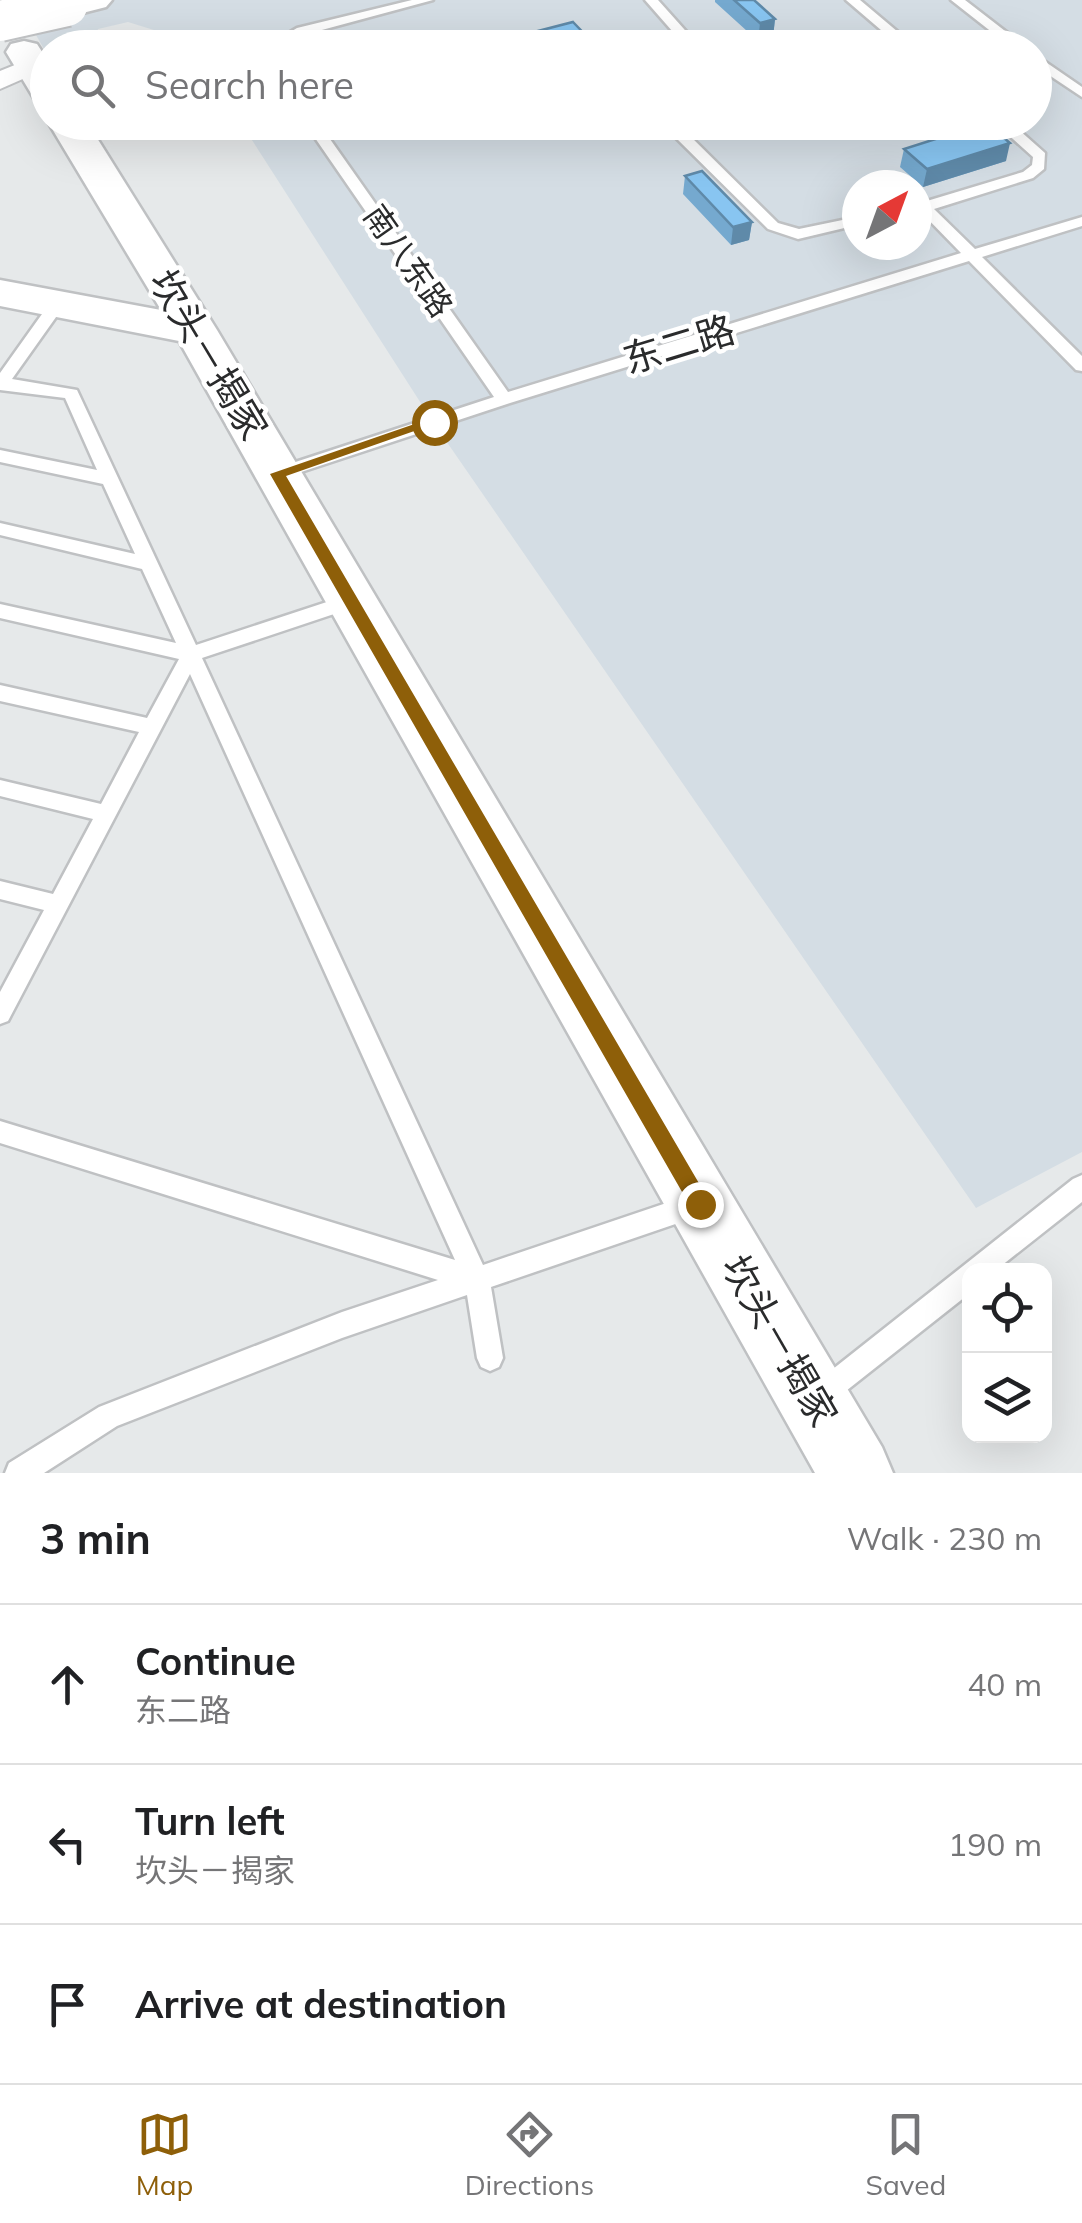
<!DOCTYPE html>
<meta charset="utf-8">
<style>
body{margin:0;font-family:Mulish,"Noto Sans SC",sans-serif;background:#f2f2f2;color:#202124}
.controls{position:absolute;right:30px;bottom:30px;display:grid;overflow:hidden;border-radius:20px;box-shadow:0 10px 40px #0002}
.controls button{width:90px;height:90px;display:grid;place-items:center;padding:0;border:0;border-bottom:2px solid #e0e0e0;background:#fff;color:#202124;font:50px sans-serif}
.compass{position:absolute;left:842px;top:170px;width:90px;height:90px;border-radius:50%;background:#fff;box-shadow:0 10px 40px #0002;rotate:41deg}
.stop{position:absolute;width:30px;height:30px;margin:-22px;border:8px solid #8e5f09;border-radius:50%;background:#fff}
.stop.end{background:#8e5f09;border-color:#fff;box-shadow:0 2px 10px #0008}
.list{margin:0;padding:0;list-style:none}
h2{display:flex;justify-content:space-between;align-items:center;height:130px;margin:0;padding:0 40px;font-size:42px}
h2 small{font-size:32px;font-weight:400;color:#757577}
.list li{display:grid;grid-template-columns:65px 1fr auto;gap:30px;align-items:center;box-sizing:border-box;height:160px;padding:0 40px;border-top:2px solid #e0e0e0}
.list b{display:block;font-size:38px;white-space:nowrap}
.list p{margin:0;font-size:32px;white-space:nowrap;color:#757577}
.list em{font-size:32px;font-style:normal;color:#757577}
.icon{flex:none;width:55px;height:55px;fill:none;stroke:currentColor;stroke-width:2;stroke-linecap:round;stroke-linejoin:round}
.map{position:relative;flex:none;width:1082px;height:1473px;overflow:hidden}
.search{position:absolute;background:#fff;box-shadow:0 10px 40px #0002;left:30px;right:30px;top:30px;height:110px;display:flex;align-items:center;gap:25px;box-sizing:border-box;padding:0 35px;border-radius:55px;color:#757577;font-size:38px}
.sheet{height:610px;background:#fff}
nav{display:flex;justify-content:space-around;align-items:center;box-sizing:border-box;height:140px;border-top:2px solid #e0e0e0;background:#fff;font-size:28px;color:#757577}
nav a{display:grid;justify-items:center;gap:5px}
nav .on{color:#8e5f09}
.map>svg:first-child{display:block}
.built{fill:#d4dde4;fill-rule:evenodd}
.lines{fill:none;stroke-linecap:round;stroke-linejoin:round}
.service-casing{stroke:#bfc1c3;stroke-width:5}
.minor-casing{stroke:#bfc1c3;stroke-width:4}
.primary-casing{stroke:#bfc1c3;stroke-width:5}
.service{fill:#fff;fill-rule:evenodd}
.minor{fill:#fff;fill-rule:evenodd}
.primary{fill:#fff;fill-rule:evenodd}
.primary-bridge-casing{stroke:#bfc1c3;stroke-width:44;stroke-linecap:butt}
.primary-bridge{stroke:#fff;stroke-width:40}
.wall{fill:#75a9cf}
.shaded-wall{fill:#5f8aa9}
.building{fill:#88c5f1;stroke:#5f8aa9;stroke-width:2.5}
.route{fill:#8e5f09}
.labels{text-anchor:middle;stroke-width:9;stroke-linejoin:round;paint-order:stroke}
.far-street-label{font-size:32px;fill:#2a2b2c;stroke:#fff}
.street-label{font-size:38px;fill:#2a2b2c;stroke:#fff}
</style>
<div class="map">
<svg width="1082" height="1473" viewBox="0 0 1082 1473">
<rect width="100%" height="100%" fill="#e6e9ea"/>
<path class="built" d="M16,0H1082V1152L976,1208L433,422L241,123L1034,122V48H190L186,40L128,22L98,29L95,37L44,49ZM857,185H917V245H857Z"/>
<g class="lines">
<g class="service-casing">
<path id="service" d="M412,0H433L307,34L281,48H264L297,28Z
M645,0H658L701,48H687Z
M846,0H860L917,48H902Z
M951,0H965L1027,48H1012Z
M1034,54L1082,87V97L1034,65Z
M304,122H318L508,392L961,253L921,212H917V204L1023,172L1032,165L1033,157L994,122H1010L1045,153L1044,169L1033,178L934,209L975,249L1082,217V226L982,257L1082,356V371L1076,370L969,261L510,403L283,478H271L268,474L271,470L494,397Z
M680,122H695L687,133L778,223L799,229L857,217V225L798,239L768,229L674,136L672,133Z
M58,298L66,303L12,379L77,390L196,645L351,594L360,601L358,606L202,658L483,1265L693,1194L702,1198L705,1206L702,1214L693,1218L491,1287L503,1358L499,1367L490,1371L481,1367L477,1358L467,1295L342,1338L117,1426L44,1473H5L9,1463L99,1407L342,1312L438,1280L0,1143V1121L455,1260L190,674L8,1021L0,1024V992L44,910L0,899V881L53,894L93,819L0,796V780L101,804L139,732L0,701V685L147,718L179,659L0,618V604L176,643L142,569L0,535V523L135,554L103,484L0,462V450L97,470L65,398L0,390V373L52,300Z
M1082,1175V1202L996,1270H970V1293L832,1402L823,1406L814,1402L810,1393L814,1384L1073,1179Z"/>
</g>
<g class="minor-casing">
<path id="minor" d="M32,58L45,66L41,71L0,89V71Z"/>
</g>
<g class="primary-casing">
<path id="primary" d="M54,0H112L106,7L67,17L55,13L49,6Z
M24,41L37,44L48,61V103L35,100L6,52L11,44Z
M48,122H87L217,330L882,1447L893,1473H815L179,341L0,306V280L161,310Z"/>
</g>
<use href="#service" class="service"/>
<use href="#minor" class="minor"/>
<use href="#primary" class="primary"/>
<g class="primary-bridge-casing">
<path id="primary-bridge" d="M0,21L67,6"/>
</g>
<use href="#primary-bridge" class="primary-bridge"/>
</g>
<path class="wall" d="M715,0H754L775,19L773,37L758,41L715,2Z
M538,31L598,48H538Z
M904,149L1006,161L923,187L900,167Z
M685,176L752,222L749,240L731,245L683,194Z"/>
<path class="shaded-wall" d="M775,19L773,37L758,41L760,23Z
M436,122H465L436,130Z
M1010,143L1006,161L923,187L927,169Z
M752,222L749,240L731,245L733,227Z"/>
<path class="building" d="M734,0H754L775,19L760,23Z
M573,22L598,48H554L538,31Z
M986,123L1010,143L927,169L904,149Z
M702,171L752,222L733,227L685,176Z"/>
<path class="route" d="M429,419L440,422L286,476L707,1197V1211L700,1214L693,1211L270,474Z"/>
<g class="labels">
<g class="far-street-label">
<text transform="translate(408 261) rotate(55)" y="11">南八东路</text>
</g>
<g class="street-label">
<text transform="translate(679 345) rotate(-17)" y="13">东二路</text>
<text transform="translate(208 355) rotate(59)" y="13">坎头－揭家</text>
<text transform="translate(779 1341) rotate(60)" y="13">坎头－揭家</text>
</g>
</g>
</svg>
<div class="controls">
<button><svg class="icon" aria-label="locate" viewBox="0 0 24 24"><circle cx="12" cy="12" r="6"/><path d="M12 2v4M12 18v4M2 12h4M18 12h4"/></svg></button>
<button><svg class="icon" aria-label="layers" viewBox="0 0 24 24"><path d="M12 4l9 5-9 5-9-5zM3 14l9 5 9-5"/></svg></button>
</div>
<svg class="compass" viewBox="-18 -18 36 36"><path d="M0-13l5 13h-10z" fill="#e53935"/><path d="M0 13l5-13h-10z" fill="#757577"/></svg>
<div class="stop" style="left:434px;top:422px"></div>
<div class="stop end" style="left:700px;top:1204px"></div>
<div class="search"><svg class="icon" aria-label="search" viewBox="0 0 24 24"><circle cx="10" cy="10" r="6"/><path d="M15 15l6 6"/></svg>Search here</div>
</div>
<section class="sheet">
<h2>3 min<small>Walk · 230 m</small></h2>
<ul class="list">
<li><svg class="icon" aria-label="ahead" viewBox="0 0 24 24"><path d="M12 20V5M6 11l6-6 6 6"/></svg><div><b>Continue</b><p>东二路</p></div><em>40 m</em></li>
<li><svg class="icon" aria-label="left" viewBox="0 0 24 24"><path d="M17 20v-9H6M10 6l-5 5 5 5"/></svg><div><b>Turn left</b><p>坎头－揭家</p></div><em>190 m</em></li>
<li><svg class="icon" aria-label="arrive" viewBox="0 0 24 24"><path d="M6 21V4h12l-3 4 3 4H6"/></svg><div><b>Arrive at destination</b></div></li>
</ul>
</section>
<nav>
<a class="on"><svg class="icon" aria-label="map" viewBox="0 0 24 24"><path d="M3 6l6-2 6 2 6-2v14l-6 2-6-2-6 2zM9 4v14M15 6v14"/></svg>Map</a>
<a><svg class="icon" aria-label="directions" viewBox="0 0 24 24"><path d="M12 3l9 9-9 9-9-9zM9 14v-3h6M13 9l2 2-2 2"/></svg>Directions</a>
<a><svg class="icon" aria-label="saved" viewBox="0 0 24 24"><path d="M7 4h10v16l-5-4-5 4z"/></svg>Saved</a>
</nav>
